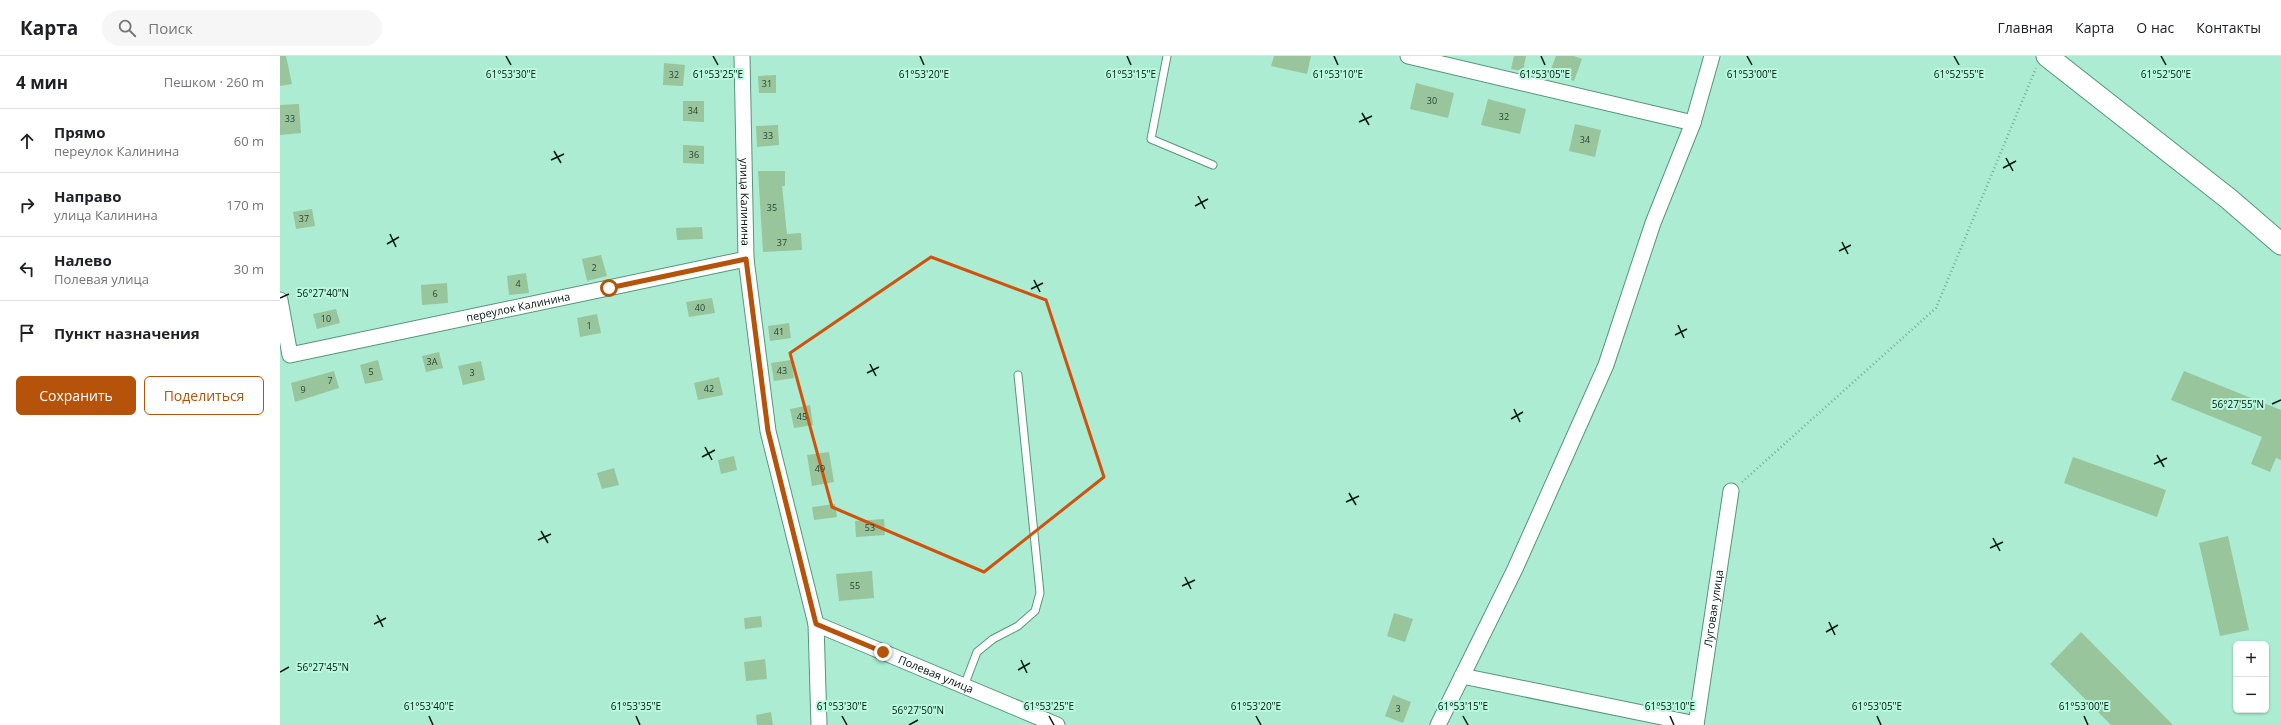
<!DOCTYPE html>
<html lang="ru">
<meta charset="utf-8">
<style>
body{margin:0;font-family:"Open Sans",sans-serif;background:#f6f6f6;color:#202124}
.controls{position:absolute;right:12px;bottom:12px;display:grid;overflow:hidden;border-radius:6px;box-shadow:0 1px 3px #0004}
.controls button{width:36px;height:36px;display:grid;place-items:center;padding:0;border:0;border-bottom:1px solid #e0e0e0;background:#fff;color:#202124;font:20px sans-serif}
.stop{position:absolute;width:12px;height:12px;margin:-9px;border:3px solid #b45309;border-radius:50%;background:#fff}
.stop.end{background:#b45309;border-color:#fff;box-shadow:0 1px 4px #0008}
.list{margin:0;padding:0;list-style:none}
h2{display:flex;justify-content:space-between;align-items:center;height:52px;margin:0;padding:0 16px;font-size:17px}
h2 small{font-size:13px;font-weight:400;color:#757577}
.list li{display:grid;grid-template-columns:26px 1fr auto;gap:12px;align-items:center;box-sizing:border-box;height:64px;padding:0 16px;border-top:1px solid #e0e0e0}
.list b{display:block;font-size:15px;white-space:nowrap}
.list p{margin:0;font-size:13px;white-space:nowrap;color:#757577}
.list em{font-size:13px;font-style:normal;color:#757577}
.actions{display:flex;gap:8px;padding:12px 16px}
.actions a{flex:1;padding:9px 0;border:1px solid #b45309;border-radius:6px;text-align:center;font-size:14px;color:#b45309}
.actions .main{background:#b45309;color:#fff}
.icon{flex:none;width:22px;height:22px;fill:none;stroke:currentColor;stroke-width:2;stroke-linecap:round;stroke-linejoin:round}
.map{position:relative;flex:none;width:2001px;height:669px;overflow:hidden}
header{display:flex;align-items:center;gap:24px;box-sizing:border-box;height:56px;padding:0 20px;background:#fff;border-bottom:1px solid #e0e0e0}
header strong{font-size:19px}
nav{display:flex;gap:22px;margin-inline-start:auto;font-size:14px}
.search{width:280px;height:36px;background:#f6f6f6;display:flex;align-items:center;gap:10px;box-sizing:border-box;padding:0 14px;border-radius:22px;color:#757577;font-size:15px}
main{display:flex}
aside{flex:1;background:#fff}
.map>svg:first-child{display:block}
.building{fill:#98c59c}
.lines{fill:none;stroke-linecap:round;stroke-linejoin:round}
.lane-casing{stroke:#57957d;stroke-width:9}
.street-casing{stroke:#57957d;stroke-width:17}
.secondary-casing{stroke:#57957d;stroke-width:23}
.path{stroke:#78ab96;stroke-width:2.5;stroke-dasharray:1 3;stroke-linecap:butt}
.lane{stroke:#fff;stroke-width:7}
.street{stroke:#fff;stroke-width:15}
.secondary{stroke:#fff;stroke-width:21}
.route{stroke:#b45309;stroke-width:5}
.marked{fill:none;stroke:#d1520c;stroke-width:3;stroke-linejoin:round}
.ticks{fill:none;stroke:#00170e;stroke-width:1.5}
.labels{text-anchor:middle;stroke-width:4;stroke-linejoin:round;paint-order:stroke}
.number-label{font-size:9px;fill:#264232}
.street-label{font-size:11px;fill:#00170e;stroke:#b9f9df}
.ticks-label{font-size:10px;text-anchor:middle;fill:#00170e;stroke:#b9f9df;stroke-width:4;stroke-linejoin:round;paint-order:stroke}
</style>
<header>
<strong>Карта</strong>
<div class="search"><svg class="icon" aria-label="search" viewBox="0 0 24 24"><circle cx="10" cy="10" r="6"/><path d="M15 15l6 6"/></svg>Поиск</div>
<nav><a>Главная</a><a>Карта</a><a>О нас</a><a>Контакты</a></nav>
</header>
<main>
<aside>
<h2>4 мин<small>Пешком · 260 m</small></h2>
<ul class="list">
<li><svg class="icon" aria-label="ahead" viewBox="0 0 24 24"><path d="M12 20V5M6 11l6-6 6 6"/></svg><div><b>Прямо</b><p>переулок Калинина</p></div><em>60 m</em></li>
<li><svg class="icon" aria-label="right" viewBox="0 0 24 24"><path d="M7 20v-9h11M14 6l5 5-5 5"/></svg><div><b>Направо</b><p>улица Калинина</p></div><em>170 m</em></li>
<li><svg class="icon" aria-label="left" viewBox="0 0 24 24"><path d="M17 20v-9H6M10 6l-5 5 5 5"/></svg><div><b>Налево</b><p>Полевая улица</p></div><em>30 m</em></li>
<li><svg class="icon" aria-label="arrive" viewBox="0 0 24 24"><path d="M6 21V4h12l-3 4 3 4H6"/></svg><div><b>Пункт назначения</b></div></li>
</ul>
<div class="actions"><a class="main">Сохранить</a><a>Поделиться</a></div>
</aside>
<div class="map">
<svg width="2001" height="669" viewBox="0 0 2001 669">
<rect width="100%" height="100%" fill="#acecd2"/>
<path class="building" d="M0,0H6L12,28L0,30Z
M994,0H1031L1027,18L991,10Z
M1234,0H1246L1243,15L1231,13Z
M1276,0H1294L1302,3L1294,25L1270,16Z
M384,7L405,9L403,30L383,29Z
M496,19V37H479L478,20Z
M1136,27L1174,37L1168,62L1130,53Z
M1208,43L1246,53L1240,78L1201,69Z
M403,45H424V66L403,65Z
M19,48L21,77L0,79V49Z
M1295,68L1321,74L1315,101L1289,95Z
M498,69L499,89L477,91L476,70Z
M403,89L424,90V108L403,107Z
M478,115H505V130H502L507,178L521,177L522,194L483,196Z
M32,153L35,170L16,173L13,156Z
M422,171L423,183L397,184L396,172Z
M321,199L327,220L307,225L302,203Z
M246,217L249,237L229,239L227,220Z
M167,227L168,247L142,249L141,229Z
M432,242L435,257L409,261L406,246Z
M56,253L60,267L37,273L33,258Z
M317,258L321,277L300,281L297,262Z
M509,267L511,282L490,285L488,270Z
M159,296L163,312L146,316L142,300Z
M98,304L103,324L85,328L80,309Z
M511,304L514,322L494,325L491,307Z
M201,305L205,324L183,329L178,310Z
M54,315L59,332L15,346L11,327Z
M1904,315L2001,354V404L1996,402L1990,416L1971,408L1982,381L1891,344Z
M439,321L443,339L418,344L414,327Z
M530,349L533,369L514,372L510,353Z
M549,396L554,426L532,430L527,399Z
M454,400L457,414L441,418L438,404Z
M1793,401L1886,434L1877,461L1784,427Z
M334,412L339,429L322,433L317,417Z
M555,448L557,461L534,464L532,451Z
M604,463L605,479L576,481L575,465Z
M1948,480L1969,574L1940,580L1919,487Z
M592,515L594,542L559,545L556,518Z
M1114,557L1133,563L1125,586L1107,580Z
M481,560L482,571L465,573L464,562Z
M1801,576L1893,669H1831L1770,608Z
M485,603L487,623L466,625L464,606Z
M1113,639L1131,646L1123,667L1105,660Z
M491,656L493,669H477L476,659Z"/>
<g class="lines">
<g class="lane-casing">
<path id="lane" d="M887,0L871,83L933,109
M684,630L697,596L713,583L738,570L755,555L760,537L738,319"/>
</g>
<g class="street-casing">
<g id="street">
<path id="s1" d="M462,0L466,203L488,375L536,568L539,669"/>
<path d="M1128,0L1413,67"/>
<path id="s2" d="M0,244L10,299L466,203"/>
<path id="s3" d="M536,568L777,669"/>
<path d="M1182,620L1416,668"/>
<path d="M1158,669L1235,513L1326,309L1373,167L1413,67L1432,0"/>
<path id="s4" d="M1416,669L1451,435"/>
</g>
</g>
<g class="secondary-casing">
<path id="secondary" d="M1767,0L1949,143L2001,188"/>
</g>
<path class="path" d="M1462,426L1656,252L1756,12"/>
<use href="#lane" class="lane"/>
<use href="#street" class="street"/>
<use href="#secondary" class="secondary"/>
</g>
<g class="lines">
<path class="route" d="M329,232L466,203L488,375L536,568L603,596"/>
</g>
<path class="marked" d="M651,201L766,244L824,421L704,516L552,451L510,297Z"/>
<path class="ticks" d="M226,0L231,9M433,0L438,9M640,0L644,9M847,0L851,9M1054,0L1058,9M1261,0L1265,9M1467,0L1472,9M1674,0L1679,9M1881,0L1886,9M1082,57L1089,69M1079,66L1092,60M274,95L281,107M1726,102L1733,115M271,104L284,98M1723,112L1736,105M918,140L925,153M915,150L928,143M110,178L116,191M1562,186L1568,198M107,188L119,181M1559,195L1571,189M754,224L760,236M751,233L763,227M0,242L9,238M1398,269L1404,282M1395,279L1407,273M590,308L596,320M587,317L599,311M1992,348L2001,344M1234,353L1240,366M1231,363L1243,356M425,391L432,404M1877,399L1884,411M422,401L435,394M1874,408L1887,402M1069,437L1076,449M1066,446L1079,440M261,475L268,487M1713,482L1720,495M258,484L271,478M1710,492L1723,486M905,521L911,533M902,530L915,524M97,559L103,571M1549,566L1555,579M94,568L106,562M1546,576L1558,569M741,604L747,617M738,614L750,607M0,616L9,611M149,660L153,669M356,660L360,669M562,660L567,669M769,660L774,669M976,660L981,669M1183,660L1188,669M1390,660L1394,669M1597,660L1601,669M1804,660L1808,669M629,669L638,664"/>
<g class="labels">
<g class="number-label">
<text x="394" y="22">32</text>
<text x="487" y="31">31</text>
<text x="1152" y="48">30</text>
<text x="413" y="58">34</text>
<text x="1224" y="64">32</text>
<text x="10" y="66">33</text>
<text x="488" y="83">33</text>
<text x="1305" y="87">34</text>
<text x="414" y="102">36</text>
<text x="492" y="155">35</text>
<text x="24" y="166">37</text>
<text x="502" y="190">37</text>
<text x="314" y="215">2</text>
<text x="238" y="231">4</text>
<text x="155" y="241">6</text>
<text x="420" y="255">40</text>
<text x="46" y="266">10</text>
<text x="309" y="273">1</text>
<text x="499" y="279">41</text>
<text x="152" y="309">3А</text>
<text x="502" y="318">43</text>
<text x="91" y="319">5</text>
<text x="192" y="320">3</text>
<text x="50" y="328">7</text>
<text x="429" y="336">42</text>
<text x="23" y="337">9</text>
<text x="522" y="364">45</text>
<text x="540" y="416">49</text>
<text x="590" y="475">53</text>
<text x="575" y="533">55</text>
<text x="1118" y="656">3</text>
</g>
<g class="street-label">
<text dy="4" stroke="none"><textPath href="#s1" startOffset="146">улица Калинина</textPath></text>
<text dy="4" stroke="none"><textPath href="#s2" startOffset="289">переулок Калинина</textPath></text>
<text dy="4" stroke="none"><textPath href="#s4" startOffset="118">Луговая улица</textPath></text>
<text dy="4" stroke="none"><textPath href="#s3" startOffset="130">Полевая улица</textPath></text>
</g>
</g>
<g class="ticks-label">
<text x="231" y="22">61°53'30"E</text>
<text x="438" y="22">61°53'25"E</text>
<text x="644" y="22">61°53'20"E</text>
<text x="851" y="22">61°53'15"E</text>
<text x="1058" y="22">61°53'10"E</text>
<text x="1265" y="22">61°53'05"E</text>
<text x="1472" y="22">61°53'00"E</text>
<text x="1679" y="22">61°52'55"E</text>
<text x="1886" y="22">61°52'50"E</text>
<text x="43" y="241">56°27'40"N</text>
<text x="1958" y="352">56°27'55"N</text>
<text x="43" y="615">56°27'45"N</text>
<text x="149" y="654">61°53'40"E</text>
<text x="356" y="654">61°53'35"E</text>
<text x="562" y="654">61°53'30"E</text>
<text x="769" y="654">61°53'25"E</text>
<text x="976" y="654">61°53'20"E</text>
<text x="1183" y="654">61°53'15"E</text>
<text x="1390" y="654">61°53'10"E</text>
<text x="1597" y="654">61°53'05"E</text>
<text x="1804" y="654">61°53'00"E</text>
<text x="638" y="658">56°27'50"N</text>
</g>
</svg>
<div class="controls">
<button>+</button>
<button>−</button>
</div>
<div class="stop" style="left:329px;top:232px"></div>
<div class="stop end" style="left:603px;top:596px"></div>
</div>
</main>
